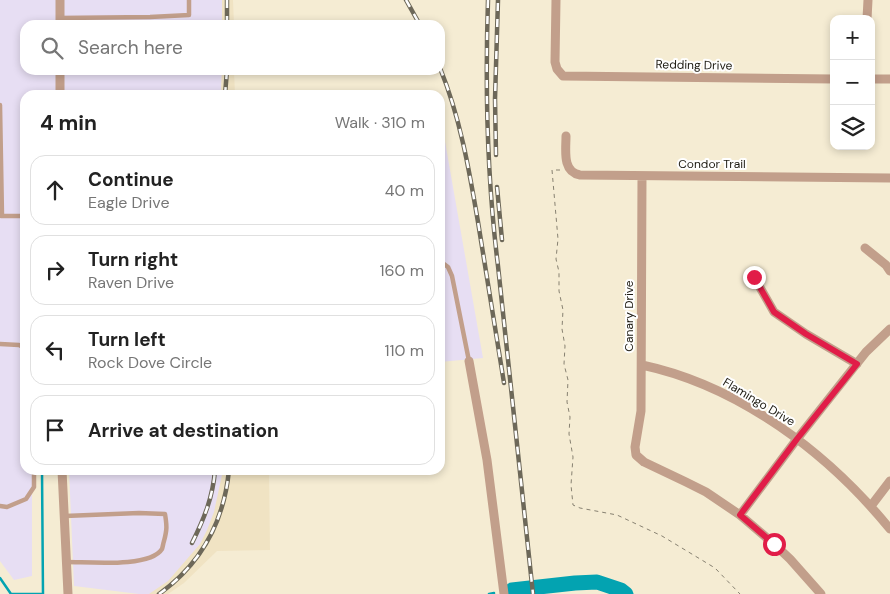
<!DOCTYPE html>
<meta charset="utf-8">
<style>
body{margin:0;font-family:"DM Sans",sans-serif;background:#f2f2f2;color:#222}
.controls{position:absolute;right:15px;top:15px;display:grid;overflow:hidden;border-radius:10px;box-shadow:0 2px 8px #0003}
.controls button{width:45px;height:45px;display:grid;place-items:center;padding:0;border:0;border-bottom:1px solid #e0e0e0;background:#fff;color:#222;font:25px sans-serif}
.stop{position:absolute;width:15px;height:15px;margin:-11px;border:4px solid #e11d48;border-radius:50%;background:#fff}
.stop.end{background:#e11d48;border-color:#fff;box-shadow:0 1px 5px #0008}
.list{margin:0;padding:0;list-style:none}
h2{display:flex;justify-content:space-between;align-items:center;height:65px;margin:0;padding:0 20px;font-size:21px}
h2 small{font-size:16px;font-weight:400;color:#767676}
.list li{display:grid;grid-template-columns:32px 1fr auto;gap:15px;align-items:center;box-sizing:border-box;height:70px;margin:0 10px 10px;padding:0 10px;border:1px solid #e0e0e0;border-radius:15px}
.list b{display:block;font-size:19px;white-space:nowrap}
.list p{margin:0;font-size:16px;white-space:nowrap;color:#767676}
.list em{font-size:16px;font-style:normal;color:#767676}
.icon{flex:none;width:28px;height:28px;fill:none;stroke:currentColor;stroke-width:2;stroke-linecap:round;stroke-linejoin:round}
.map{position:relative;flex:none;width:890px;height:594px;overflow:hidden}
.search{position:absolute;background:#fff;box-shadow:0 2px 8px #0003;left:20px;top:20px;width:425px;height:55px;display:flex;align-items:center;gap:12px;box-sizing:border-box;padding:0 18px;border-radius:15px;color:#767676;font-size:19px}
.panel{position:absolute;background:#fff;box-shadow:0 2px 8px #0003;left:20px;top:90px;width:425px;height:385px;border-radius:15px}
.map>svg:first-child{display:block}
.industrial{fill:#e7def3}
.built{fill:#f0e3c3}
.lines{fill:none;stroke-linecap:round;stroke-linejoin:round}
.stream{stroke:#03a3b1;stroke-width:2.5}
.river{stroke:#03a3b1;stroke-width:15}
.path{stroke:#878171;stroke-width:1;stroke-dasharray:4 4;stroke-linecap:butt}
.lane{stroke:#c29f8b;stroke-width:4.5}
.street{stroke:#c29f8b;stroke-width:9}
.rail-casing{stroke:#6d6859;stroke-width:4.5}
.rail{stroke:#fff;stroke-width:2.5;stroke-dasharray:8;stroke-linecap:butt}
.route{stroke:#e11d48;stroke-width:6}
.labels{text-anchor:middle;stroke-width:4;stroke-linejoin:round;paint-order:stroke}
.street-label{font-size:12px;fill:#1c1910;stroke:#fff}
</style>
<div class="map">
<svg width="890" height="594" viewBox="0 0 890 594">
<rect width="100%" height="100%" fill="#f5ecd3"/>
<path class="industrial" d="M0,0H222V25H25V70H222L221,95H25V470H32V576L14,580L0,561Z
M440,130H443L483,358L440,362Z
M69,470H235L234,502L166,594H139L74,586Z"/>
<path class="built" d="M222,0H233L234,25H222Z
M222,70H234L235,95H221Z
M222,470H269L270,550L217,551L184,583L168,594H149L168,581L200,544L207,530L214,512L222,475Z"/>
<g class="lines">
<path class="stream" d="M42,470L43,594
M0,578L11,594H43
M489,594L494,593"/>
<path class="river" d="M512,590L575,583L597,582L621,590L626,594"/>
<path class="path" d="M560,170H552L558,239L556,259L559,272V291L563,310L562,329L565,346L564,364L568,380L567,402L570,417L569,434L573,457L571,485L573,505L580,508L617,515L662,536L715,568L740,594"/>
<path class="lane" d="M60,18L150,17L189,15V0
M0,105L2,216
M1,216H25
M440,261L448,267L452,276L469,361
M0,344L19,345L25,348
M0,506L7,507L26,499L34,487V470
M65,516L139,513L165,514C167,526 167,530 164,541C163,544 163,546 162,549C150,568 89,562 67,562"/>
<path class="street" d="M60,0V25
M556,0L555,62L557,69L563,76L834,79
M867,19L868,0
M60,70V95
M871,79H890
M566,136C566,150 562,172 580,175L890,178
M642,176L641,411L635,447L636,455L644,462L686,482L706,492L740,515L774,544L790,559L821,594
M865,248L886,265L890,271
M754,277L774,312L806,334L857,364
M469,361L487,460L504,594
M642,365C740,386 828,453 890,529
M62,470L68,594
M871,506L890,481
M740,515L797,439L866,352L890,329"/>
<g class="rail-casing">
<path id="rail" d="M227,0V25
M406,0L420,25
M488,0C485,89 487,178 498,266L533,594
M440,68C460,117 469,169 478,222C487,276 495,329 504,383
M225,95L227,70
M496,155L495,99L498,0
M497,187L502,240
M192,543C204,519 213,497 215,470
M159,594C201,564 224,521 229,470"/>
</g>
<use href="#rail" class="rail"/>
</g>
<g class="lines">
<path class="route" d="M754,277L774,312L806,334L857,364L797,439L740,515L774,544"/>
</g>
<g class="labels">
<g class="street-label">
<text transform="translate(694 65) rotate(1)" y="4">Redding Drive</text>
<text x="712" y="168">Condor Trail</text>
<text transform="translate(629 316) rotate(-90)" y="4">Canary Drive</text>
<text transform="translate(759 402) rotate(31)" y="4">Flamingo Drive</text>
</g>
</g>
</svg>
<div class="controls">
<button>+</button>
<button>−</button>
<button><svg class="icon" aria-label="layers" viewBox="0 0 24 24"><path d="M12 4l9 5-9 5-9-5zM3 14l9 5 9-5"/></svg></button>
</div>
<div class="stop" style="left:774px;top:544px"></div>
<div class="stop end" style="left:754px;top:277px"></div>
<div class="search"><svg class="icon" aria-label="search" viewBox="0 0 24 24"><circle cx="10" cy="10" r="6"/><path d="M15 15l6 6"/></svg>Search here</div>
<section class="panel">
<h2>4 min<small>Walk · 310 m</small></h2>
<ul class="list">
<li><svg class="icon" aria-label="ahead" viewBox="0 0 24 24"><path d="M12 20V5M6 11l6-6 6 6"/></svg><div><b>Continue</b><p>Eagle Drive</p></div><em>40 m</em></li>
<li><svg class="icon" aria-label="right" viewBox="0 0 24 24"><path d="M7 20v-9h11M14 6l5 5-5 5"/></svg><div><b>Turn right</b><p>Raven Drive</p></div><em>160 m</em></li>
<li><svg class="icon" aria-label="left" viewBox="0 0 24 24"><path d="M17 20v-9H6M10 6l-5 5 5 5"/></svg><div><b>Turn left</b><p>Rock Dove Circle</p></div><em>110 m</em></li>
<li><svg class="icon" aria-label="arrive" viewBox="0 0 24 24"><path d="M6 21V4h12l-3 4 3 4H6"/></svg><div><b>Arrive at destination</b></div></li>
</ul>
</section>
</div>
